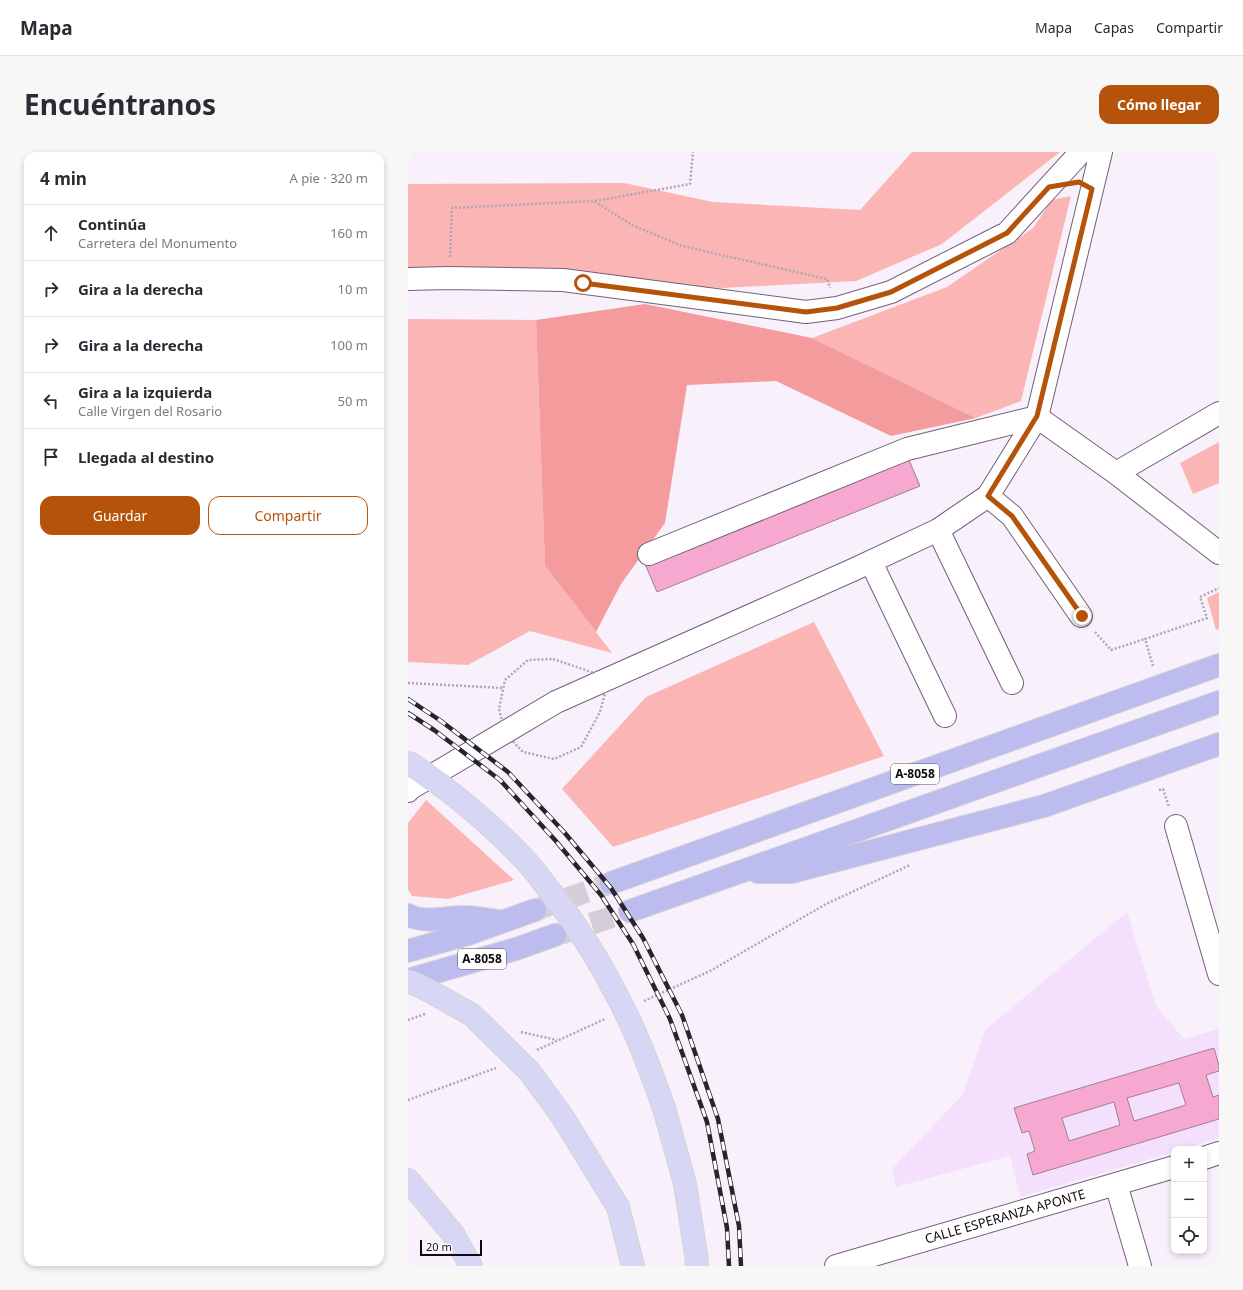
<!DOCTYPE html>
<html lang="es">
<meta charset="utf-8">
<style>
body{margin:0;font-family:"Noto Sans",sans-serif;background:#f7f7f7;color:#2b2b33}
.controls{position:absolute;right:12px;bottom:12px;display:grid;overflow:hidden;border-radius:8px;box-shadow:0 2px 6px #0003}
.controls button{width:36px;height:36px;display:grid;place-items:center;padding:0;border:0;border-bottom:1px solid #e1e1e2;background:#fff;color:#2b2b33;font:20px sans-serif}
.scale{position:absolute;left:12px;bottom:10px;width:62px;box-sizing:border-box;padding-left:4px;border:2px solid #100a13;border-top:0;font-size:11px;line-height:14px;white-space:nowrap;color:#100a13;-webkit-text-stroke:3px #fff;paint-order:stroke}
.stop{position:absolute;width:12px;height:12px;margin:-9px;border:3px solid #b45309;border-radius:50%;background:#fff}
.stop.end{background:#b45309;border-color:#fff;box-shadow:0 1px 4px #0008}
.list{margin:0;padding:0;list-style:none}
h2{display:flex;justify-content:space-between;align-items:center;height:52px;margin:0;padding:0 16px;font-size:17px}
h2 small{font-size:13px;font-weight:400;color:#7c7c81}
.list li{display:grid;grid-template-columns:26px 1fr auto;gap:12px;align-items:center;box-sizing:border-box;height:56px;padding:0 16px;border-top:1px solid #e1e1e2}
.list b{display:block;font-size:15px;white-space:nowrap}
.list p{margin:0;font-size:13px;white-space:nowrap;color:#7c7c81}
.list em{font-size:13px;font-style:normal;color:#7c7c81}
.actions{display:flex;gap:8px;padding:12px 16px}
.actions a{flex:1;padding:9px 0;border:1px solid #b45309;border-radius:12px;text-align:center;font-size:14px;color:#b45309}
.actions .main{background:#b45309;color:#fff}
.icon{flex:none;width:22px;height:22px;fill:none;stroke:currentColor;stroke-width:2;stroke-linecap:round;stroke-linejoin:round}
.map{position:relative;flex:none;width:811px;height:1114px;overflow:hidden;border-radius:12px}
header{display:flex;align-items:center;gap:24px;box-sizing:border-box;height:56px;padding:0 20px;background:#fff;border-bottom:1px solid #e1e1e2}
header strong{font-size:19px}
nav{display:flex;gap:22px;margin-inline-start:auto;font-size:14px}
.intro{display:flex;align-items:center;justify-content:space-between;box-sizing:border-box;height:96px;padding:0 24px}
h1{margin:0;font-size:28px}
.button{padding:10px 18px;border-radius:12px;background:#b45309;color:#fff;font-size:14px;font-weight:700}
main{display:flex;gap:24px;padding:0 24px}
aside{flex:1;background:#fff;border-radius:12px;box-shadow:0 2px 6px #0003}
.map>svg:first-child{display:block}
.built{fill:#f4e0fc}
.green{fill:#fcb5b5}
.forest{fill:#f49c9d}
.building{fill:#f7a8d1;stroke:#9e808e;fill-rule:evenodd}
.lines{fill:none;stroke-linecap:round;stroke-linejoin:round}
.highway-tunnel{stroke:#d5ced8;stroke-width:22;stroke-dasharray:22 11;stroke-linecap:butt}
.minor-casing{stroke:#726179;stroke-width:24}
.major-casing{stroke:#d4d3d5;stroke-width:24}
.highway-casing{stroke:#d4d3d5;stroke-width:24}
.path{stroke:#aea6b1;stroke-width:2.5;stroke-dasharray:2 2;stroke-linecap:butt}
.minor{stroke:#fff;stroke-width:22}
.major{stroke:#d7d7f5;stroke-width:22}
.highway{stroke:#bcbcef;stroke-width:22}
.rail-casing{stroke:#29232c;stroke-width:4.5}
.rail{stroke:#fff;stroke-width:3;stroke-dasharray:9;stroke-linecap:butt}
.major-bridge-casing{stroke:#d4d3d5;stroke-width:24;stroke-linecap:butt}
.major-bridge{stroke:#d7d7f5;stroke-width:22}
.route{stroke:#b45309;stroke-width:5}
.labels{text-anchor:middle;stroke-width:4;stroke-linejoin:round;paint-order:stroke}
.shield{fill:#fff;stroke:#58545a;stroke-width:1}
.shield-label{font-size:12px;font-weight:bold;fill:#100a13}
.street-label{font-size:13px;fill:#100a13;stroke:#fff}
</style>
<header>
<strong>Mapa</strong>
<nav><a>Mapa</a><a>Capas</a><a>Compartir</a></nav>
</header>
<div class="intro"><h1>Encuéntranos</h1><a class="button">Cómo llegar</a></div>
<main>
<aside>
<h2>4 min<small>A pie · 320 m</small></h2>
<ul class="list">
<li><svg class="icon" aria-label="ahead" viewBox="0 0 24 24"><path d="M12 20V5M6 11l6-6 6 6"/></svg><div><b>Continúa</b><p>Carretera del Monumento</p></div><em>160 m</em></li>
<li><svg class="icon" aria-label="right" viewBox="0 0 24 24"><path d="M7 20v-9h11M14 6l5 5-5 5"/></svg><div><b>Gira a la derecha</b></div><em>10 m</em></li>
<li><svg class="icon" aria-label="right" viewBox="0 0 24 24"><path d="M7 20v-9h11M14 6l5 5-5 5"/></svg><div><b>Gira a la derecha</b></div><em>100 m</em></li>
<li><svg class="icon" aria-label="left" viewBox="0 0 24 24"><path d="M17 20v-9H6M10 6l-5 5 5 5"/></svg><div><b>Gira a la izquierda</b><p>Calle Virgen del Rosario</p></div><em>50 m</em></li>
<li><svg class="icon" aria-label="arrive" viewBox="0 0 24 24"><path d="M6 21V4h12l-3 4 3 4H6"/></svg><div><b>Llegada al destino</b></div></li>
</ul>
<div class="actions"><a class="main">Guardar</a><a>Compartir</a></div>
</aside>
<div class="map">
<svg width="811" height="1114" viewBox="0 0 811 1114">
<rect width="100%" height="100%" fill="#f8f0fb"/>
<path class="built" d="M719,760L748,854L776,887L811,877V986L775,997H766V1000L612,1045L602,1004L488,1035L484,1017L555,942L577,878Z"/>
<path class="green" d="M504,0H652L534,92L448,129L314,136L175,131L0,128V32L216,31L305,50L452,58Z
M663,44L613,249L568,266L404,186L539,135L625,76L644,48Z
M0,167L128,168L137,414L204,501L122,479L60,513L0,510Z
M811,290V331L785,342L772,311Z
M811,440V477L808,478L799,446Z
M406,470L476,604L205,695L154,637L238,545Z
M18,648L106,728L40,747L4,744L0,737V671Z"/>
<path class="forest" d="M237,152L404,186L568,266L483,284L368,229L279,233L257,371L213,432L188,480L137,414L128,168Z"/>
<path class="building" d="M498,301L512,334L249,440L237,412Z
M806,896L811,914V919L798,923L805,945L811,943V967L625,1023L619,1002L627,999L621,979L614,981L606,956ZM771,931L778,953L726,969L719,946ZM706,950L712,973L661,989L654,966Z"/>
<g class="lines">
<path class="highway-tunnel" d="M127,758L203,731
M152,782L222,759"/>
<g class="minor-casing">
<path id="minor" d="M0,127L40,126L155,128L398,160L429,156L483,140L599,81L673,0
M708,321L811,261
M580,344L604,364L673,464
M530,378L604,531
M241,402L499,297L629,265L708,321L811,401
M463,410L537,564
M0,639L3,636L148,550L447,417L530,378L580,344L629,265L693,0
M768,674L811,822
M796,1006L811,1001
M708,1032L732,1114
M428,1114L766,1015"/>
</g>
<g class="major-casing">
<path id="major" d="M256,956L277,1032L288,1102L289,1114
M0,1028L45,1082L63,1114
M210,1055L225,1114"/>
</g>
<g class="highway-casing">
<path id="highway" d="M350,720H384L636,654L811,592
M203,731L811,513
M222,759L811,550
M0,763C18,772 36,765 56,765C67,765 79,768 90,769
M0,799L60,782L127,758
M0,828L108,797L147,783"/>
</g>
<path class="path" d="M187,49L282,32L285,0
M42,105L44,56L186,49L224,73L274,94L419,127L422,136
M687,480L703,498L737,487
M145,507L201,526L192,560L173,595L146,607L115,600L97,581L91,557L97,528L120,508Z
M745,514L737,487L799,466L792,445L811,436
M0,531L95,536
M751,638L755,637L761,655
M236,849L302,819L418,752L502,713
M0,868L17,862
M113,880L149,888
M129,898L197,867
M0,948L88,916"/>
<use href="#minor" class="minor"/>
<use href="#major" class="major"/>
<use href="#highway" class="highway"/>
<g class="rail-casing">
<path id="rail" d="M0,547L33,569L100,620L156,680L203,736L235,786L274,863L310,967L331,1074L333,1114
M0,561L26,578L92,628L147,688L193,743L225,792L262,867L299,970L319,1076L321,1114"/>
</g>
<use href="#rail" class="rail"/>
<g class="major-bridge-casing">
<path id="major-bridge" d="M0,610C42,638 81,670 116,707C123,714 129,722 135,730C163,765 188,802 208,842C228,878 242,917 256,956
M0,829L18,837L64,863L121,919L154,964L210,1055"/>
</g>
<use href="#major-bridge" class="major-bridge"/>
</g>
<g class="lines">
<path class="route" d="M175,131L398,160L429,156L483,140L599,81L641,35L671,30L684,37L629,264L580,344L604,364L674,464"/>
</g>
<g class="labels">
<g class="shield">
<rect x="483" y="612" width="48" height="20" rx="3"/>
<rect x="50" y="797" width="48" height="20" rx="3"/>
</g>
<g class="shield-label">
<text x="507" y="626">A-8058</text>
<text x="74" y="811">A-8058</text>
</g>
<g class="street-label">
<text transform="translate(597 1064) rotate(-16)" y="5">CALLE ESPERANZA APONTE</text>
</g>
</g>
</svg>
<div class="controls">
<button>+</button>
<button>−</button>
<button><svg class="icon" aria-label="locate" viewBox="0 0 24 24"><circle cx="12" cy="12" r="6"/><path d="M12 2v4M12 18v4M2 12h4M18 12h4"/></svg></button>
</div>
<div class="scale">20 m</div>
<div class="stop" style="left:175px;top:131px"></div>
<div class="stop end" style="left:674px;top:464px"></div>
</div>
</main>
